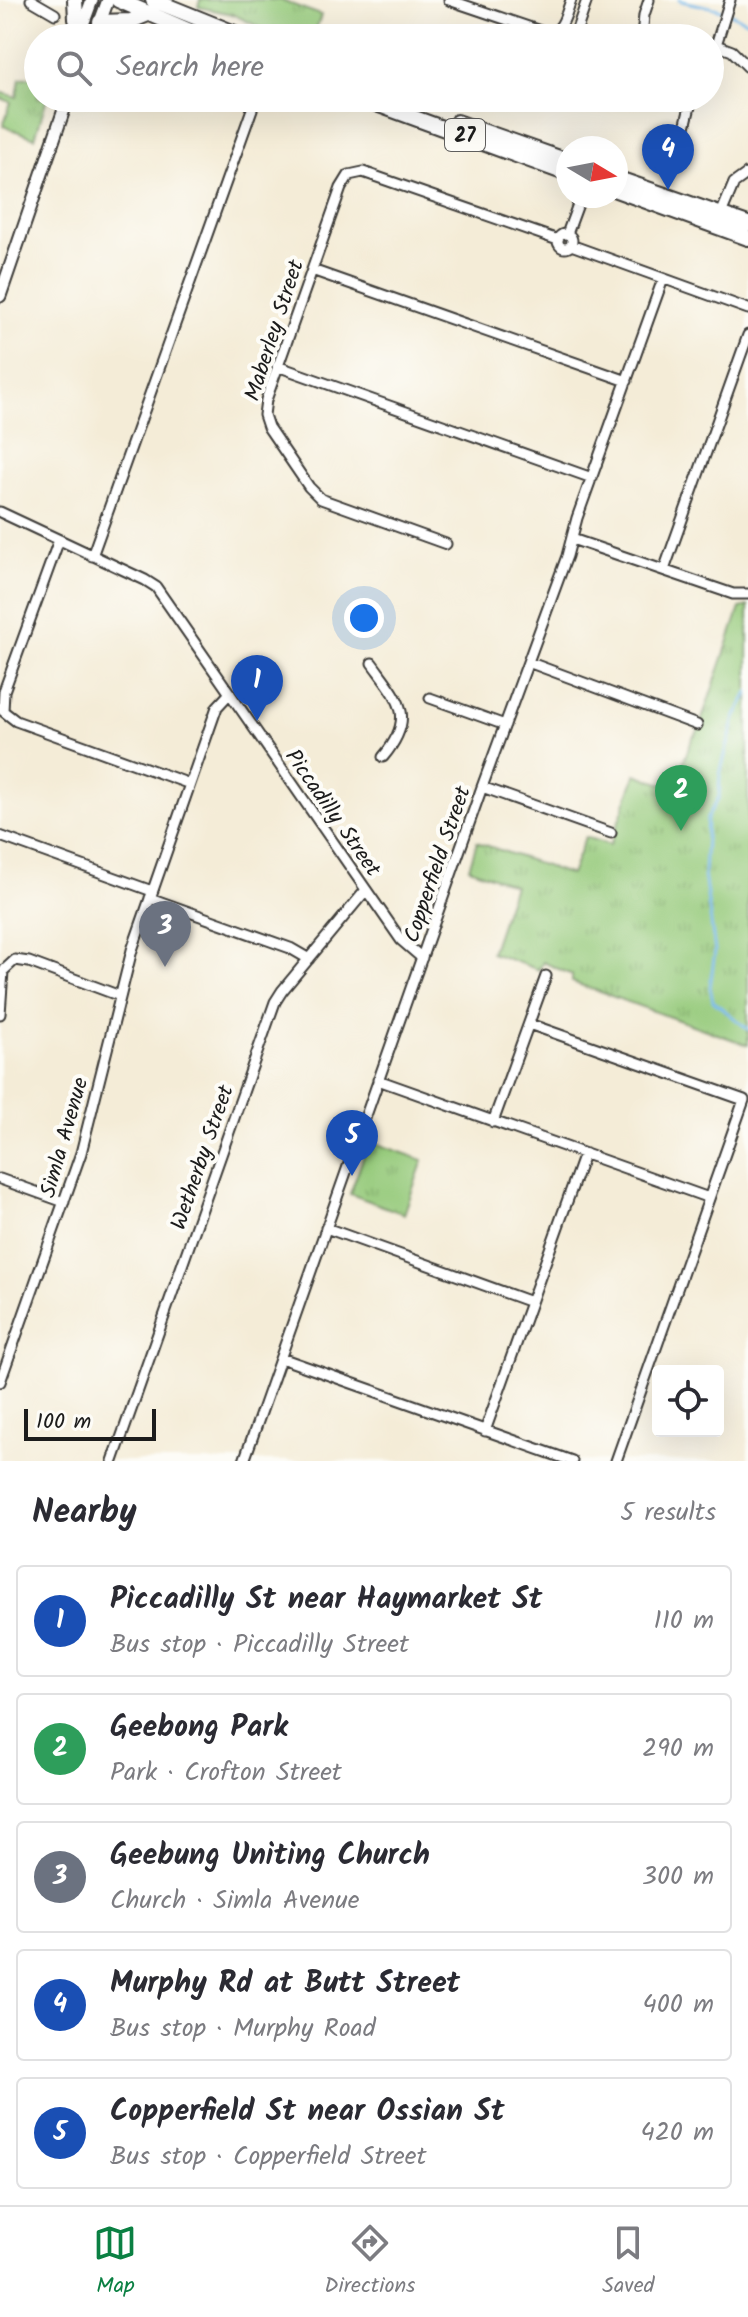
<!DOCTYPE html>
<meta charset="utf-8">
<style>
body{margin:0;font-family:Kalam,sans-serif;background:#f7f7f7;color:#2b2b33}
.controls{position:absolute;right:24px;bottom:24px;display:grid;overflow:hidden;border-radius:8px;box-shadow:0 8px 32px #0002}
.controls button{width:72px;height:72px;display:grid;place-items:center;padding:0;border:0;border-bottom:2px solid #e1e1e2;background:#fff;color:#2b2b33;font:40px sans-serif}
.compass{position:absolute;left:556px;top:136px;width:72px;height:72px;border-radius:50%;background:#fff;box-shadow:0 8px 32px #0002;rotate:100deg}
.scale{position:absolute;left:24px;bottom:20px;width:132px;box-sizing:border-box;padding-left:8px;border:4px solid #1c1c1c;border-top:0;font-size:22px;line-height:28px;white-space:nowrap;color:#1c1c1c;-webkit-text-stroke:6px #fdfcf7;paint-order:stroke}
.you{position:absolute;left:364px;top:618px;width:28px;height:28px;margin:-20px;border:6px solid #fff;border-radius:50%;background:#1a73e8;box-shadow:0 0 0 12px #1a73e833}
.badge{display:grid;place-items:center;width:52px;height:52px;border-radius:50%;background:#0b8043;color:#fff;font-size:26px;font-weight:700}
.pin{position:absolute;translate:-50% -66px;filter:drop-shadow(0 2px 4px #0008)}
.pin::after{content:'';position:absolute;top:42px;width:28px;height:24px;background:inherit;clip-path:polygon(0 0,100% 0,50% 100%)}
.list{margin:0;padding:0;list-style:none}
h2{display:flex;justify-content:space-between;align-items:center;height:104px;margin:0;padding:0 32px;font-size:34px}
h2 small{font-size:26px;font-weight:400;color:#7c7c81}
.list li{display:grid;grid-template-columns:52px 1fr auto;gap:24px;align-items:center;box-sizing:border-box;height:112px;margin:0 16px 16px;padding:0 16px;border:2px solid #e1e1e2;border-radius:8px}
.list b{display:block;font-size:30px;white-space:nowrap}
.list p{margin:0;font-size:26px;white-space:nowrap;color:#7c7c81}
.list em{font-size:26px;font-style:normal;color:#7c7c81}
.icon{flex:none;width:44px;height:44px;fill:none;stroke:currentColor;stroke-width:2;stroke-linecap:round;stroke-linejoin:round}
.map{position:relative;flex:none;width:748px;height:1461px;overflow:hidden}
.search{position:absolute;background:#fff;box-shadow:0 8px 32px #0002;left:24px;right:24px;top:24px;height:88px;display:flex;align-items:center;gap:20px;box-sizing:border-box;padding:0 28px;border-radius:44px;color:#7c7c81;font-size:30px}
.sheet{height:744px;background:#fff}
nav{display:flex;justify-content:space-around;align-items:center;box-sizing:border-box;height:112px;border-top:2px solid #e1e1e2;background:#fff;font-size:22px;color:#7c7c81}
nav a{display:grid;justify-items:center;gap:4px}
nav .on{color:#0b8043}
.map>svg:first-child{display:block}
.park{fill:url(#park-tufts);stroke:#59734c;stroke-width:2}
.lines{fill:none;stroke-linecap:round;stroke-linejoin:round}
.stream{stroke:#73b7e9;stroke-width:3}
.minor-casing{stroke:#3c3b38;stroke-width:13}
.tertiary-casing{stroke:#3c3b38;stroke-width:15}
.primary-casing{stroke:#3c3b38;stroke-width:18}
.minor{stroke:#fff;stroke-width:9}
.tertiary{stroke:#fff;stroke-width:11}
.primary{stroke:#fff;stroke-width:14}
.labels{text-anchor:middle;stroke-width:8;stroke-linejoin:round;paint-order:stroke}
.shield{fill:#fdfcf7;stroke:#605f5e;stroke-width:2}
.shield-label{font-size:20px;font-weight:bold;fill:#1c1c1c}
.street-label{font-size:22px;fill:#1c1c1c;stroke:#fdfcf7}
</style>
<div class="map">
<svg width="748" height="1461" viewBox="0 0 748 1461">
<defs>
<pattern id="park-tufts" width="24" height="20" patternUnits="userSpaceOnUse" patternTransform="scale(2)"><rect width="24" height="20" fill="#96ca7b"/><path d="M3 7l-1-3M5 7V3M7 7l1-3M15 17l-1-3M17 17v-4M19 17l1-3" fill="none" stroke="#81ad6a"/></pattern>
</defs>
<rect width="100%" height="100%" fill="#fdfcf7"/>
<filter id="ink" filterUnits="userSpaceOnUse"><feTurbulence type="fractalNoise" baseFrequency=".0125" numOctaves="2"/><feDisplacementMap in="SourceGraphic" scale="16" xChannelSelector="R" yChannelSelector="G"/><feConvolveMatrix kernelMatrix="1 2 1 2 8 2 1 2 1" color-interpolation-filters="sRGB"/></filter>
<filter id="wash" filterUnits="userSpaceOnUse"><feTurbulence type="fractalNoise" baseFrequency=".006" numOctaves="4" result="noise"/><feDisplacementMap in="SourceGraphic" scale="32" xChannelSelector="R" yChannelSelector="G"/><feGaussianBlur stdDeviation="1.8" result="paint"/><feColorMatrix in="noise" values="0 0 0 0 0 0 0 0 0 0 0 0 0 0 0 0 0 1.4 0 .05"/><feComposite in="paint" operator="in"/></filter>
<g filter="url(#wash)">
<rect width="100%" height="100%" fill="#f4ecd7"/>
<path class="park" d="M200,0H280L321,15L313,38H283L232,14L198,7Z
M38,77V98H47L35,138L3,126L11,102L0,98V92L17,97L20,78Z
M748,606V1045L572,982V975L543,962L539,970L491,953L514,885L469,868L477,842L571,875L585,837L610,845L636,774L673,788L693,737L698,731L740,608Z
M369,1141L423,1160L404,1214L350,1194Z"/>
<g class="lines">
<path class="stream" d="M679,0C693,5 706,4 721,10
M729,13L748,22
M748,693L735,718L720,774L719,797L707,818L704,874L715,951L710,987L713,1001L748,1029"/>
</g>
</g>
<g filter="url(#ink)">
<g class="lines">
<g class="minor-casing">
<path id="minor" d="M31,0L55,14
M449,0L549,34C564,30 566,13 571,0
M574,38L587,0
M642,38L644,15L649,0
M716,45L732,51L748,67
M710,53L716,45L730,0
M621,102L622,98
M677,161L692,98
M721,214L734,183L748,173
M558 241a7 7 0 1 1 14 0a7 7 0 1 1-14 0Z
M567,234L581,196
M571,245L748,309
M312,270L627,381
M277,366L592,478
M0,512L145,580L156,587L401,940L422,958
M572,539L733,594H748
M59,540L4,691L3,711L16,721L190,784
M446,544L321,499L309,487L268,427L264,415L266,400L341,188L349,175L363,172L558,240
M92,556L256,98
M664,570L748,335
M528,662L697,725
M372,663C399,700 417,716 383,757
M430,698L505,725
M482,787L611,833
M0,836L152,891
M150,898L290,948L309,959
M0,1014L3,971L15,960L29,962L120,996
M529,1024L744,1100L616,1461
M378,1080L709,1198
M493,1122L546,976
M0,1179L64,1202
M326,1228L531,1302
M281,1358L572,1461
M0,1382L81,1153L132,950L217,707L230,693
M485,1431L584,1154
M113,1461L275,1002L282,991L366,890
M244,1461L482,787L567,556L577,518L663,279"/>
</g>
<g class="tertiary-casing">
<path id="tertiary" d="M78,38L92,0
M94,38L108,0
M0,296L68,98"/>
</g>
<g class="primary-casing">
<path id="primary" d="M75,0L76,19L81,30
M118,0L206,38
M153,0L247,38
M100,22L131,21L148,14
M360,98L568,174
M457,122L568,161
M616,178L748,224
M616,190L748,238"/>
</g>
<use href="#minor" class="minor"/>
<use href="#tertiary" class="tertiary"/>
<use href="#primary" class="primary"/>
</g>
</g>
<g class="labels">
<rect class="shield" x="445" y="119" width="40" height="32" rx="6"/>
<g class="shield-label">
<text x="465" y="142">27</text>
</g>
<g class="street-label">
<text transform="translate(273 330) rotate(-72)" y="8">Maberley Street</text>
<text transform="translate(334 812) rotate(55)" y="8">Piccadilly Street</text>
<text transform="translate(436 864) rotate(-71)" y="8">Copperfield Street</text>
<text transform="translate(63 1137) rotate(-74)" y="8">Simla Avenue</text>
<text transform="translate(201 1157) rotate(-71)" y="8">Wetherby Street</text>
</g>
</g>
</svg>
<div class="controls">
<button><svg class="icon" aria-label="locate" viewBox="0 0 24 24"><circle cx="12" cy="12" r="6"/><path d="M12 2v4M12 18v4M2 12h4M18 12h4"/></svg></button>
</div>
<svg class="compass" viewBox="-18 -18 36 36"><path d="M0-13l5 13h-10z" fill="#e53935"/><path d="M0 13l5-13h-10z" fill="#7c7c81"/></svg>
<div class="scale">100 m</div>
<div class="you"></div>
<div class="pin badge" style="left:257px;top:721px;background:#1a4fb4">1</div>
<div class="pin badge" style="left:681px;top:831px;background:#2e9e5b">2</div>
<div class="pin badge" style="left:165px;top:967px;background:#6b7280">3</div>
<div class="pin badge" style="left:668px;top:190px;background:#1a4fb4">4</div>
<div class="pin badge" style="left:352px;top:1176px;background:#1a4fb4">5</div>
<div class="search"><svg class="icon" aria-label="search" viewBox="0 0 24 24"><circle cx="10" cy="10" r="6"/><path d="M15 15l6 6"/></svg>Search here</div>
</div>
<section class="sheet">
<h2>Nearby<small>5 results</small></h2>
<ul class="list">
<li><span class="badge" style="background:#1a4fb4">1</span><div><b>Piccadilly St near Haymarket St</b><p>Bus stop · Piccadilly Street</p></div><em>110 m</em></li>
<li><span class="badge" style="background:#2e9e5b">2</span><div><b>Geebong Park</b><p>Park · Crofton Street</p></div><em>290 m</em></li>
<li><span class="badge" style="background:#6b7280">3</span><div><b>Geebung Uniting Church</b><p>Church · Simla Avenue</p></div><em>300 m</em></li>
<li><span class="badge" style="background:#1a4fb4">4</span><div><b>Murphy Rd at Butt Street</b><p>Bus stop · Murphy Road</p></div><em>400 m</em></li>
<li><span class="badge" style="background:#1a4fb4">5</span><div><b>Copperfield St near Ossian St</b><p>Bus stop · Copperfield Street</p></div><em>420 m</em></li>
</ul>
</section>
<nav>
<a class="on"><svg class="icon" aria-label="map" viewBox="0 0 24 24"><path d="M3 6l6-2 6 2 6-2v14l-6 2-6-2-6 2zM9 4v14M15 6v14"/></svg>Map</a>
<a><svg class="icon" aria-label="directions" viewBox="0 0 24 24"><path d="M12 3l9 9-9 9-9-9zM9 14v-3h6M13 9l2 2-2 2"/></svg>Directions</a>
<a><svg class="icon" aria-label="saved" viewBox="0 0 24 24"><path d="M7 4h10v16l-5-4-5 4z"/></svg>Saved</a>
</nav>
